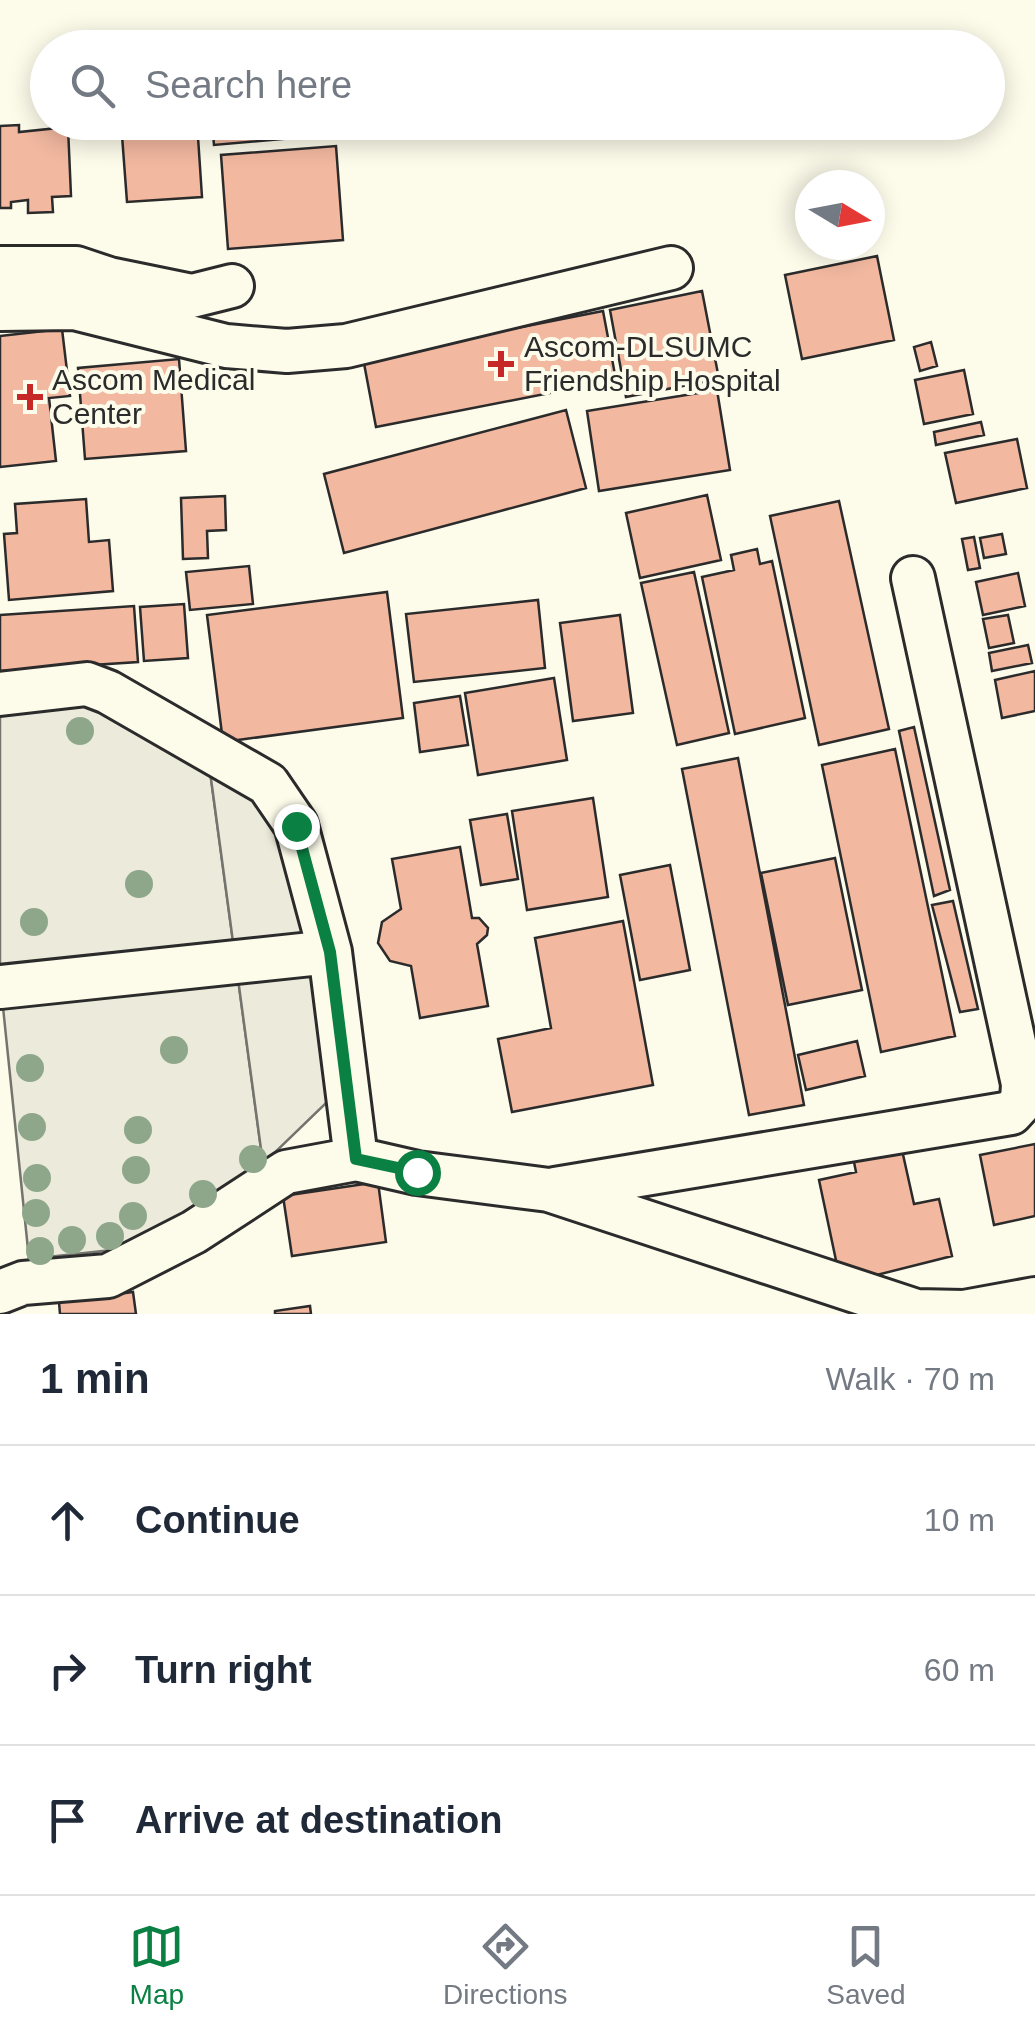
<!DOCTYPE html>
<meta charset="utf-8">
<style>
body{margin:0;font-family:Helvetica,sans-serif;background:#f2f2f3;color:#1f2937}
.compass{position:absolute;left:795px;top:170px;width:90px;height:90px;border-radius:50%;background:#fff;box-shadow:0 5px 25px #0003;rotate:100deg}
.stop{position:absolute;width:30px;height:30px;margin:-22px;border:8px solid #0b8043;border-radius:50%;background:#fff}
.stop.end{background:#0b8043;border-color:#fff;box-shadow:0 2px 10px #0008}
.list{margin:0;padding:0;list-style:none}
h2{display:flex;justify-content:space-between;align-items:center;height:130px;margin:0;padding:0 40px;font-size:42px}
h2 small{font-size:32px;font-weight:400;color:#747a83}
.list li{display:grid;grid-template-columns:65px 1fr auto;gap:30px;align-items:center;box-sizing:border-box;height:150px;padding:0 40px;border-top:2px solid #e0e1e3}
.list b{display:block;font-size:38px;white-space:nowrap}
.list em{font-size:32px;font-style:normal;color:#747a83}
.icon{flex:none;width:55px;height:55px;fill:none;stroke:currentColor;stroke-width:2;stroke-linecap:round;stroke-linejoin:round}
.map{position:relative;flex:none;width:1035px;height:1314px;overflow:hidden}
.search{position:absolute;background:#fff;box-shadow:0 5px 25px #0003;left:30px;right:30px;top:30px;height:110px;display:flex;align-items:center;gap:25px;box-sizing:border-box;padding:0 35px;border-radius:55px;color:#747a83;font-size:38px}
.sheet{height:580px;background:#fff}
nav{display:flex;justify-content:space-around;align-items:center;box-sizing:border-box;height:140px;border-top:2px solid #e0e1e3;background:#fff;font-size:28px;color:#747a83}
nav a{display:grid;justify-items:center;gap:5px}
nav .on{color:#0b8043}
.map>svg:first-child{display:block}
.green{fill:#ecebdb;stroke:#74746e;stroke-width:2.5}
.parking{fill:#eceadb;stroke:#74746e;stroke-width:2.5}
.building{fill:#f2b8a0;stroke:#2b2b2b;stroke-width:2.5}
.lines{fill:none;stroke-linecap:round;stroke-linejoin:round}
.minor-casing{stroke:#2b2b2b;stroke-width:48}
.minor{stroke:#fdfbea;stroke-width:42}
.tree{fill:#8ea78a}
.route{stroke:#0b8043;stroke-width:12}
.poi-dot{fill:#c62828;stroke:#fdfbea;stroke-width:4}
.labels{text-anchor:middle;stroke-width:8;stroke-linejoin:round;paint-order:stroke}
.poi-label{font-size:30px;fill:#2b2b2b;stroke:#fdfbea;text-anchor:start}
</style>
<div class="map">
<svg width="1035" height="1314" viewBox="0 0 1035 1314">
<rect width="100%" height="100%" fill="#fdfbea"/>
<path class="green" d="M57,705L90,706L209,764L263,1164L139,1242L112,1250L29,1259L0,978V711Z"/>
<path class="parking" d="M209,764L320,843L353,1077L263,1164Z"/>
<path class="building" d="M121,122H197L202,197L127,202Z
M212,122H325L326,135L214,145Z
M19,125V132L68,127L71,196L52,197L53,212L28,213V200L11,202V208H0V126Z
M336,146L343,240L228,249L221,155Z
M877,256L894,340L802,359L785,275Z
M702,291L719,379L626,397L610,310Z
M603,311L616,380L376,427L363,358Z
M62,329L70,396L49,398L56,461L0,467V336Z
M931,342L937,366L920,371L914,347Z
M179,359L186,451L85,459L78,368Z
M964,370L973,414L924,424L915,380Z
M717,390L730,470L599,491L587,411Z
M566,410L586,488L344,553L324,474Z
M981,422L984,435L936,445L934,432Z
M1017,439L1027,488L956,503L945,453Z
M707,495L721,560L640,578L626,513Z
M225,496L226,530L207,531L208,558L183,559L181,498Z
M86,499L89,542L109,540L113,591L9,600L4,534L17,533L15,504Z
M839,501L889,729L819,745L770,516Z
M1002,534L1006,554L984,558L980,538Z
M974,537L980,568L968,570L962,539Z
M757,549L760,564L772,561L805,718L735,734L702,577L734,570L731,555Z
M249,566L253,604L190,610L186,572Z
M694,572L729,733L677,745L641,583Z
M1018,573L1025,606L983,615L976,582Z
M387,592L403,718L223,742L207,615Z
M538,600L545,668L414,682L406,614Z
M184,604L188,658L144,661L140,607Z
M134,606L138,662L0,671V615Z
M620,615L633,713L573,721L560,623Z
M1008,615L1014,643L989,648L983,619Z
M1028,645L1032,663L992,671L989,653Z
M1035,671V711L1002,718L995,680Z
M554,678L567,760L478,775L465,693Z
M460,696L468,745L420,752L414,703Z
M914,727L950,890L934,896L899,731Z
M895,749L955,1036L881,1052L822,765Z
M738,758L804,1105L749,1115L682,769Z
M593,798L608,897L527,910L512,811Z
M507,814L518,879L481,885L470,820Z
M460,847L472,918H479L488,928L487,935L477,944L488,1006L420,1018L411,966L390,961L378,943L382,922L401,909L392,859Z
M835,858L862,990L788,1005L761,873Z
M670,865L690,970L640,980L620,875Z
M953,901L978,1009L960,1012L932,905Z
M623,921L653,1085L512,1112L498,1039L551,1028L535,938Z
M857,1041L865,1076L806,1090L798,1055Z
M900,1141L914,1204L939,1199L952,1256L841,1284L819,1180L856,1172L852,1152Z
M1035,1144V1216L994,1225L980,1155Z
M378,1182L386,1242L292,1256L283,1196Z
M133,1292L136,1314H60L59,1302Z
M310,1306L311,1314H275V1311Z"/>
<g class="lines">
<g class="minor-casing">
<path id="minor" d="M0,268H76L109,279L192,296L232,286
M0,309L74,308L226,346L287,351L346,346L671,268
M0,694L87,684L108,692L268,784L296,825L330,952
M0,987L330,952L356,1159
M555,1189L1011,1113L1022,1101L1023,1084L913,578
M0,1292L23,1283L108,1276L194,1232L286,1172L356,1159L417,1173L549,1190L916,1311L964,1312L1035,1299"/>
</g>
<use href="#minor" class="minor"/>
</g>
<g class="tree">
<circle cx="80" cy="731" r="14"/>
<circle cx="139" cy="884" r="14"/>
<circle cx="34" cy="922" r="14"/>
<circle cx="174" cy="1050" r="14"/>
<circle cx="30" cy="1068" r="14"/>
<circle cx="32" cy="1127" r="14"/>
<circle cx="138" cy="1130" r="14"/>
<circle cx="253" cy="1159" r="14"/>
<circle cx="136" cy="1170" r="14"/>
<circle cx="37" cy="1178" r="14"/>
<circle cx="203" cy="1194" r="14"/>
<circle cx="36" cy="1213" r="14"/>
<circle cx="133" cy="1216" r="14"/>
<circle cx="110" cy="1236" r="14"/>
<circle cx="72" cy="1240" r="14"/>
<circle cx="40" cy="1251" r="14"/>
</g>
<g class="lines">
<path class="route" d="M296,826L330,952L356,1159L417,1172"/>
</g>
<g class="poi-dot">
<path d="M496 349h10v10h10v10h-10v10h-10v-10h-10v-10h10z"/>
<path d="M25 382h10v10h10v10h-10v10h-10v-10h-10v-10h10z"/>
</g>
<g class="labels">
<g class="poi-label">
<text x="524" y="357">Ascom-DLSUMC<tspan x="524" dy="34">Friendship Hospital</tspan></text>
<text x="52" y="390">Ascom Medical<tspan x="52" dy="34">Center</tspan></text>
</g>
</g>
</svg>
<svg class="compass" viewBox="-18 -18 36 36"><path d="M0-13l5 13h-10z" fill="#e53935"/><path d="M0 13l5-13h-10z" fill="#747a83"/></svg>
<div class="stop" style="left:417px;top:1172px"></div>
<div class="stop end" style="left:296px;top:826px"></div>
<div class="search"><svg class="icon" aria-label="search" viewBox="0 0 24 24"><circle cx="10" cy="10" r="6"/><path d="M15 15l6 6"/></svg>Search here</div>
</div>
<section class="sheet">
<h2>1 min<small>Walk · 70 m</small></h2>
<ul class="list">
<li><svg class="icon" aria-label="ahead" viewBox="0 0 24 24"><path d="M12 20V5M6 11l6-6 6 6"/></svg><div><b>Continue</b></div><em>10 m</em></li>
<li><svg class="icon" aria-label="right" viewBox="0 0 24 24"><path d="M7 20v-9h11M14 6l5 5-5 5"/></svg><div><b>Turn right</b></div><em>60 m</em></li>
<li><svg class="icon" aria-label="arrive" viewBox="0 0 24 24"><path d="M6 21V4h12l-3 4 3 4H6"/></svg><div><b>Arrive at destination</b></div></li>
</ul>
</section>
<nav>
<a class="on"><svg class="icon" aria-label="map" viewBox="0 0 24 24"><path d="M3 6l6-2 6 2 6-2v14l-6 2-6-2-6 2zM9 4v14M15 6v14"/></svg>Map</a>
<a><svg class="icon" aria-label="directions" viewBox="0 0 24 24"><path d="M12 3l9 9-9 9-9-9zM9 14v-3h6M13 9l2 2-2 2"/></svg>Directions</a>
<a><svg class="icon" aria-label="saved" viewBox="0 0 24 24"><path d="M7 4h10v16l-5-4-5 4z"/></svg>Saved</a>
</nav>
